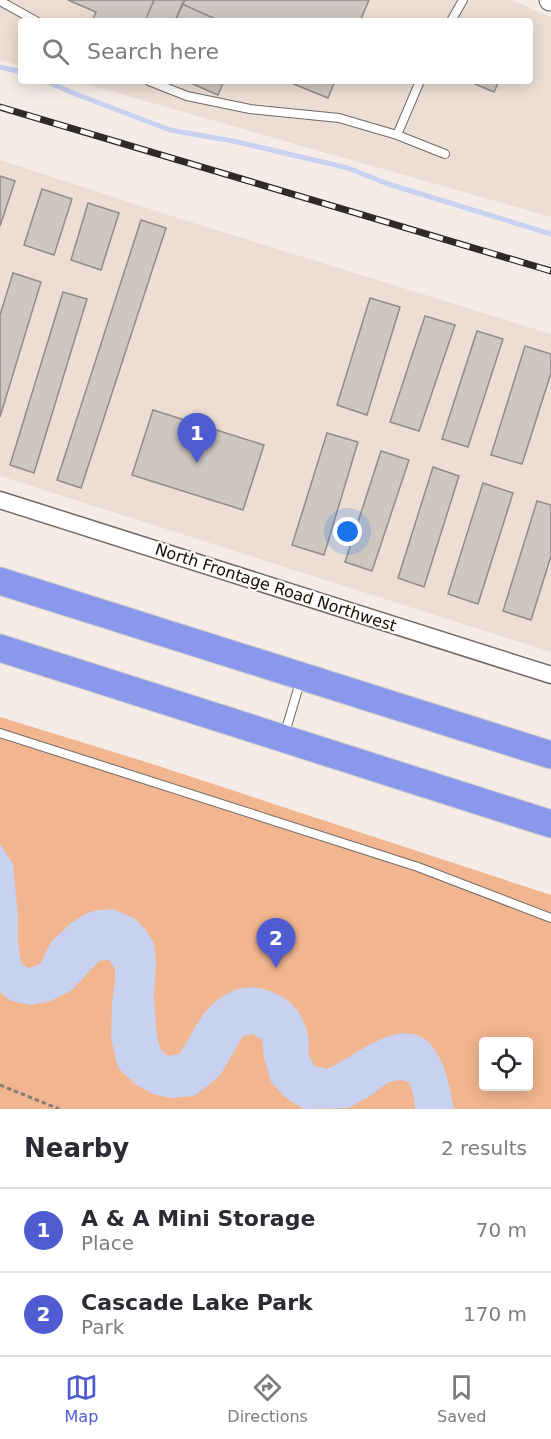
<!DOCTYPE html>
<style>
body{margin:0;font-family:"DejaVu Sans",sans-serif;background:#f7f7f7;color:#2b2b33}
.controls{position:absolute;right:18px;bottom:18px;display:grid;overflow:hidden;border-radius:6px;box-shadow:0 3px 15px #0003}
.controls button{width:54px;height:54px;display:grid;place-items:center;padding:0;border:0;border-bottom:2px solid #e1e1e2;background:#fff;color:#2b2b33;font:30px sans-serif}
.you{position:absolute;left:348px;top:532px;width:21px;height:21px;margin:-15px;border:4px solid #fff;border-radius:50%;background:#1a73e8;box-shadow:0 0 0 9px #1a73e833}
.badge{display:grid;place-items:center;width:39px;height:39px;border-radius:50%;background:#4f5cd1;color:#fff;font-size:20px;font-weight:700}
.pin{position:absolute;translate:-50% -50px;filter:drop-shadow(0 2px 3px #0008)}
.pin::after{content:'';position:absolute;top:32px;width:21px;height:18px;background:inherit;clip-path:polygon(0 0,100% 0,50% 100%)}
.list{margin:0;padding:0;list-style:none}
h2{display:flex;justify-content:space-between;align-items:center;height:78px;margin:0;padding:0 24px;font-size:26px}
h2 small{font-size:20px;font-weight:400;color:#7c7c81}
.list li{display:grid;grid-template-columns:39px 1fr auto;gap:18px;align-items:center;box-sizing:border-box;height:84px;padding:0 24px;border-top:2px solid #e1e1e2}
.list b{display:block;font-size:22px;white-space:nowrap}
.list p{margin:0;font-size:20px;white-space:nowrap;color:#7c7c81}
.list em{font-size:20px;font-style:normal;color:#7c7c81}
.icon{flex:none;width:33px;height:33px;fill:none;stroke:currentColor;stroke-width:2;stroke-linecap:round;stroke-linejoin:round}
.map{position:relative;flex:none;width:551px;height:1109px;overflow:hidden}
.search{position:absolute;background:#fff;box-shadow:0 3px 15px #0003;left:18px;right:18px;top:18px;height:66px;display:flex;align-items:center;gap:15px;box-sizing:border-box;padding:0 21px;border-radius:6px;color:#7c7c81;font-size:22px}
.sheet{height:246px;background:#fff}
nav{display:flex;justify-content:space-around;align-items:center;box-sizing:border-box;height:84px;border-top:2px solid #e1e1e2;background:#fff;font-size:16px;color:#7c7c81}
nav a{display:grid;justify-items:center;gap:3px}
nav .on{color:#4f5cd1}
.map>svg:first-child{display:block}
.built{fill:#edded5}
.green{fill:#f1b58f;fill-rule:evenodd}
.water{fill:#c9d1f0}
.lines{fill:none;stroke-linecap:round;stroke-linejoin:round}
.stream{stroke:#c9d1f0;stroke-width:5}
.building{fill:#cec6c1;stroke:#938b87;stroke-width:1.5}
.service-casing{stroke:#716965;stroke-width:10}
.minor-casing{stroke:#716965;stroke-width:19}
.tertiary-casing{stroke:#716965;stroke-width:23}
.trunk-casing{stroke:#cacac9;stroke-width:29}
.path{stroke:#827c78;stroke-width:3;stroke-dasharray:4.5 3;stroke-linecap:butt}
.service{stroke:#fff;stroke-width:8}
.minor{stroke:#fff;stroke-width:16}
.tertiary{stroke:#fff;stroke-width:21}
.trunk{stroke:#8a98ec;stroke-width:27}
.rail-casing{stroke:#2e2a28;stroke-width:7}
.rail{stroke:#fefbf9;stroke-width:4.5;stroke-dasharray:14;stroke-linecap:butt}
.labels{text-anchor:middle;stroke-width:4.5;stroke-linejoin:round;paint-order:stroke}
.street-label{font-size:16px;fill:#100d0b;stroke:#fefbf9}
</style>
<div class="map">
<svg width="551" height="1109" viewBox="0 0 551 1109">
<rect width="100%" height="100%" fill="#f5ece7"/>
<path class="built" d="M0,0H512L551,17V217L75,81H530V21H21V66L0,60Z
M0,160L181,219L551,334V652L0,476Z"/>
<path class="green" d="M0,717L146,762L551,895V1109H0ZM484,1042H528V1086H484Z"/>
<path class="water" d="M0,844L13,864L18,916V941L21,963L28,968L40,964L51,942L71,923L87,913L98,910L113,909L134,918L145,929L154,943L156,962L154,997L156,1026L158,1041L161,1050L168,1056L179,1054C190,1039 196,1021 209,1008C217,999 232,989 244,988C263,985 285,995 297,1010C301,1016 307,1028 308,1036C311,1050 304,1051 315,1066L327,1069C347,1059 364,1046 384,1038C436,1017 447,1071 454,1109H415L413,1093L409,1082L400,1080L389,1082L370,1096L348,1108L304,1109L287,1099L271,1082L264,1058L262,1040L253,1034L243,1036L221,1074L209,1085L194,1096L170,1098L153,1094L135,1084L118,1068L111,1038L112,1003L115,981V969L109,960L99,961L72,990L51,1001L31,1005L11,1001L0,992Z"/>
<g class="lines">
<path class="stream" d="M0,67L21,72
M46,81L73,93L170,130L233,141L348,168L388,184L551,234"/>
</g>
<path class="building" d="M68,0H154L145,21H92L96,12Z
M154,0H185L175,21H145Z
M185,0H369L360,21H220L182,4Z
M182,4L220,21H175Z
M186,81H224L218,95Z
M286,81H335L328,98Z
M476,81H499L494,92L475,84Z
M0,176L15,181L0,226Z
M42,189L72,199L54,255L24,245Z
M88,203L119,213L101,270L71,260Z
M141,220L166,228L81,488L57,480Z
M13,273L41,282L0,417V315Z
M63,292L87,299L34,473L10,465Z
M370,298L400,307L367,415L337,405Z
M425,316L455,325L419,431L390,422Z
M477,331L503,339L468,447L442,439Z
M525,346L551,354V373L522,464L491,455Z
M153,410L264,445L243,510L132,475Z
M327,433L358,442L324,555L292,545Z
M381,451L409,460L372,571L345,562Z
M433,467L459,476L424,587L398,578Z
M483,483L513,493L478,604L448,594Z
M537,501L551,505V556L531,620L503,611Z"/>
<g class="lines">
<g class="service-casing">
<path id="service" d="M0,1L36,21
M451,21L463,0
M149,81L187,96L250,109L339,118L397,135L445,154
M397,135L420,81
M0,733L418,867L551,918
M284,736L301,679"/>
</g>
<g class="minor-casing">
<path id="minor" d="M0,500L551,675"/>
</g>
<g class="tertiary-casing">
<path id="tertiary" d="M550,0H551"/>
</g>
<g class="trunk-casing">
<path id="trunk" d="M0,581L551,755
M0,648L551,824"/>
</g>
<path class="path" d="M0,1085L59,1109"/>
<use href="#service" class="service"/>
<use href="#minor" class="minor"/>
<use href="#tertiary" class="tertiary"/>
<use href="#trunk" class="trunk"/>
<g class="rail-casing">
<path id="rail" d="M0,107L551,271"/>
</g>
<use href="#rail" class="rail"/>
</g>
<g class="labels">
<g class="street-label">
<text transform="translate(276 587) rotate(18)" y="6">North Frontage Road Northwest</text>
</g>
</g>
</svg>
<div class="controls">
<button><svg class="icon" aria-label="locate" viewBox="0 0 24 24"><circle cx="12" cy="12" r="6"/><path d="M12 2v4M12 18v4M2 12h4M18 12h4"/></svg></button>
</div>
<div class="you"></div>
<div class="pin badge" style="left:197px;top:463px">1</div>
<div class="pin badge" style="left:276px;top:968px">2</div>
<div class="search"><svg class="icon" aria-label="search" viewBox="0 0 24 24"><circle cx="10" cy="10" r="6"/><path d="M15 15l6 6"/></svg>Search here</div>
</div>
<section class="sheet">
<h2>Nearby<small>2 results</small></h2>
<ul class="list">
<li><span class="badge">1</span><div><b>A &amp; A Mini Storage</b><p>Place</p></div><em>70 m</em></li>
<li><span class="badge">2</span><div><b>Cascade Lake Park</b><p>Park</p></div><em>170 m</em></li>
</ul>
</section>
<nav>
<a class="on"><svg class="icon" aria-label="map" viewBox="0 0 24 24"><path d="M3 6l6-2 6 2 6-2v14l-6 2-6-2-6 2zM9 4v14M15 6v14"/></svg>Map</a>
<a><svg class="icon" aria-label="directions" viewBox="0 0 24 24"><path d="M12 3l9 9-9 9-9-9zM9 14v-3h6M13 9l2 2-2 2"/></svg>Directions</a>
<a><svg class="icon" aria-label="saved" viewBox="0 0 24 24"><path d="M7 4h10v16l-5-4-5 4z"/></svg>Saved</a>
</nav>
